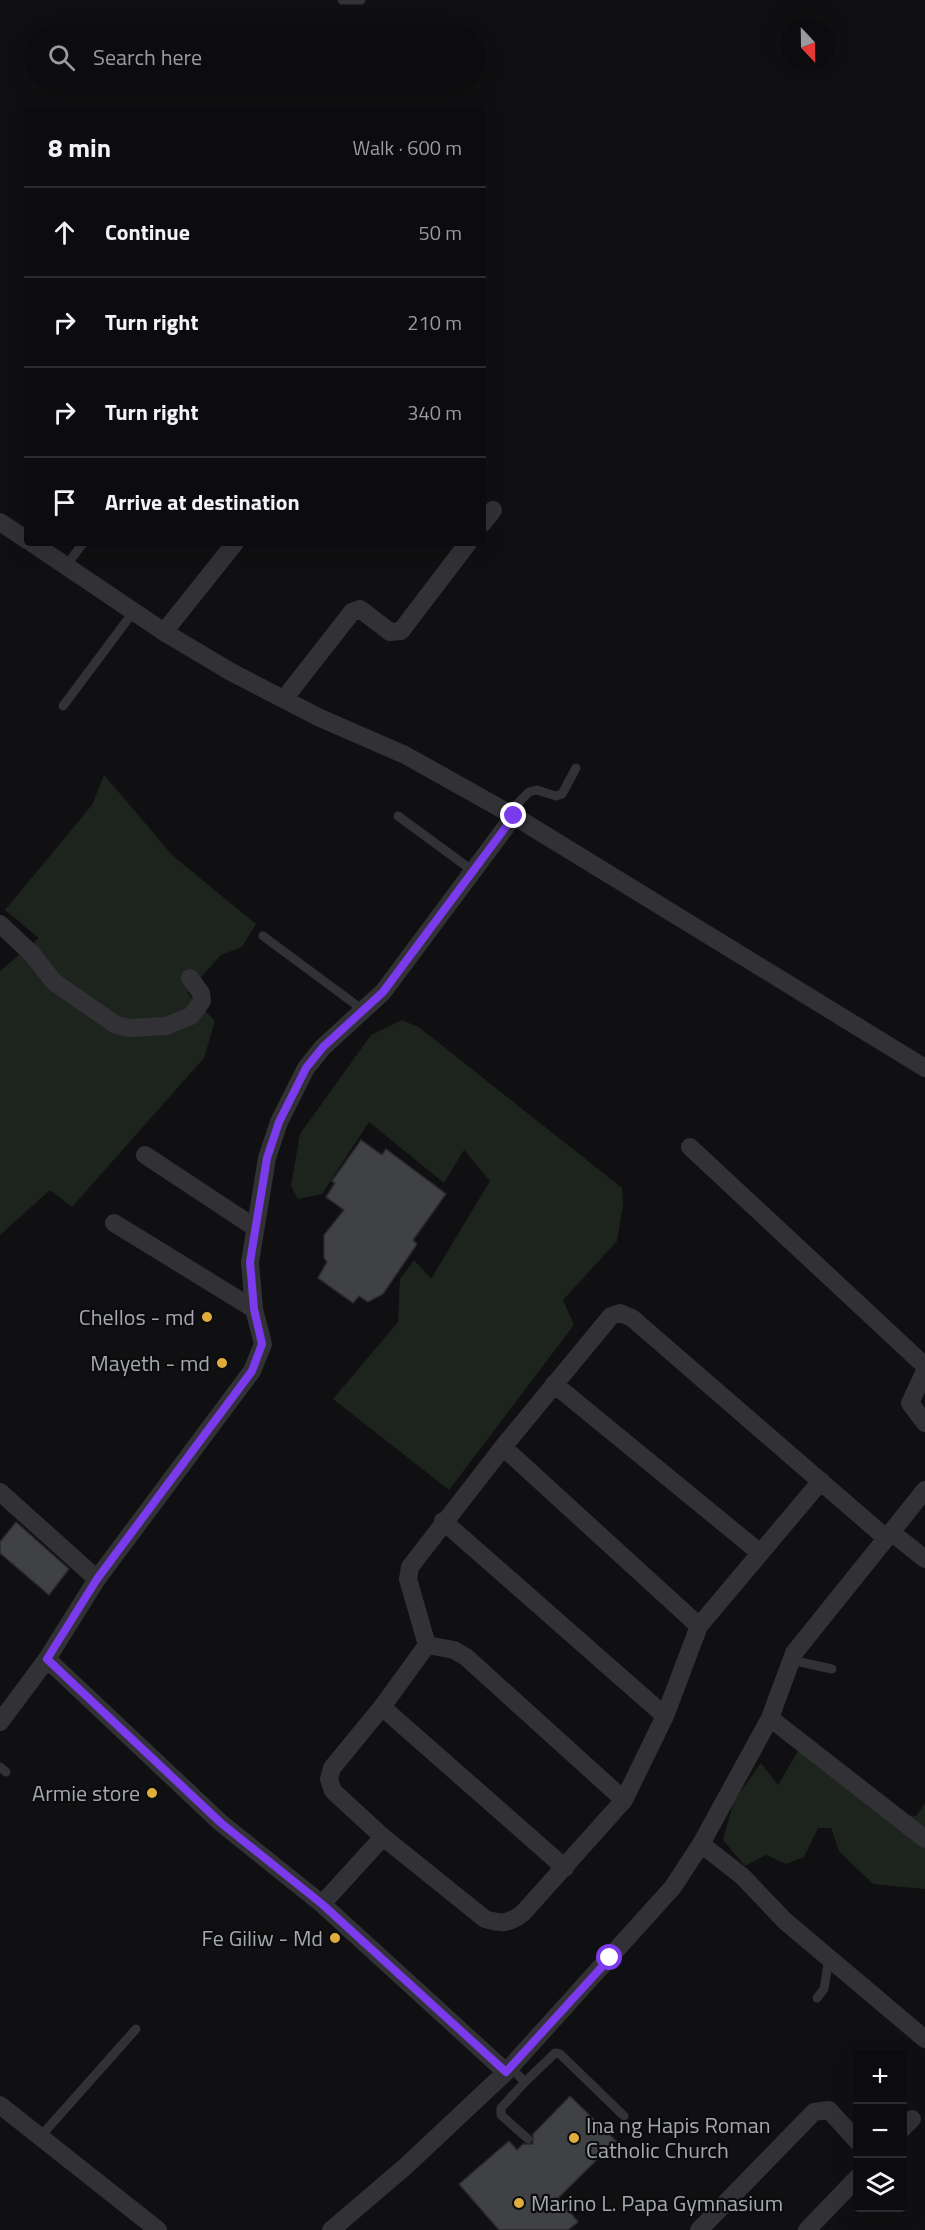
<!DOCTYPE html>
<meta charset="utf-8">
<style>
body{margin:0;font-family:"Titillium Web",sans-serif;background:#1a1a1c;color:#f1f3f6}
.controls{position:absolute;right:18px;bottom:18px;display:grid;overflow:hidden;border-radius:6px;box-shadow:0 6px 24px #0002}
.controls button{width:54px;height:54px;display:grid;place-items:center;padding:0;border:0;border-bottom:2px solid #2c2c2e;background:#0c0c0e;color:#f1f3f6;font:30px sans-serif}
.compass{position:absolute;left:781px;top:18px;width:54px;height:54px;border-radius:50%;background:#0c0c0e;box-shadow:0 6px 24px #0002;rotate:158deg}
.stop{position:absolute;width:18px;height:18px;margin:-14px;border:4px solid #7c3aed;border-radius:50%;background:#fff}
.stop.end{background:#7c3aed;border-color:#fff;box-shadow:0 2px 6px #0008}
.list{margin:0;padding:0;list-style:none}
h2{display:flex;justify-content:space-between;align-items:center;height:78px;margin:0;padding:0 24px;font-size:26px}
h2 small{font-size:20px;font-weight:400;color:#9a9b9e}
.list li{display:grid;grid-template-columns:39px 1fr auto;gap:18px;align-items:center;box-sizing:border-box;height:90px;padding:0 24px;border-top:2px solid #2c2c2e}
.list b{display:block;font-size:22px;white-space:nowrap}
.list em{font-size:20px;font-style:normal;color:#9a9b9e}
.icon{flex:none;width:33px;height:33px;fill:none;stroke:currentColor;stroke-width:2;stroke-linecap:round;stroke-linejoin:round}
.map{position:relative;flex:none;width:925px;height:2230px;overflow:hidden}
.search{position:absolute;background:#0c0c0e;box-shadow:0 6px 24px #0002;left:24px;top:24px;width:462px;height:66px;display:flex;align-items:center;gap:15px;box-sizing:border-box;padding:0 21px;border-radius:33px;color:#9a9b9e;font-size:22px}
.panel{position:absolute;background:#0c0c0e;box-shadow:0 6px 24px #0002;left:24px;top:108px;width:462px;height:438px;border-radius:6px}
.map>svg:first-child{display:block}
.green{fill:#1d241e}
.building{fill:#404145;stroke:#2b2b2e;stroke-width:1.5}
.lines{fill:none;stroke-linecap:round;stroke-linejoin:round}
.service{stroke:#323236;stroke-width:9}
.minor{stroke:#323236;stroke-width:18}
.route{stroke:#7c3aed;stroke-width:8}
.poi-dot{fill:#dfad3b;stroke:#0c0c0d;stroke-width:2}
.labels{text-anchor:middle;stroke-width:4.5;stroke-linejoin:round;paint-order:stroke}
.poi-label{font-size:22px;fill:#a3a7b1;stroke:#0c0c0d;text-anchor:end}
</style>
<div class="map">
<svg width="925" height="2230" viewBox="0 0 925 2230">
<rect width="100%" height="100%" fill="#101012"/>
<path class="green" d="M104,775L173,856L256,924L242,947L221,955L187,993L215,1021L204,1058L72,1207L50,1190L0,1235V971L39,938L5,910L92,805Z
M402,1020L420,1028L622,1188L623,1204L617,1241L563,1300L574,1325L449,1490L333,1399L398,1322L400,1279L414,1260L431,1279L490,1181L464,1150L444,1183L369,1122L322,1194L298,1199L291,1186L300,1134L371,1035Z
M798,1751L882,1813L916,1816L925,1804V1889L873,1884L839,1851L831,1828H818L804,1857L786,1864L766,1855L745,1866L723,1840L734,1801L761,1763L778,1785Z"/>
<path class="building" d="M361,1140L382,1155L386,1149L446,1194L413,1240L417,1244L383,1294L368,1302L359,1296L353,1303L318,1278L327,1262L324,1258V1235L344,1210L326,1197L335,1183L332,1181Z
M16,1522L69,1569L49,1595L0,1553V1542Z
M570,2096L616,2141L558,2198L578,2222L568,2230H499L459,2184L509,2141L517,2150L523,2144H533V2134Z"/>
<g class="lines">
<path class="service" d="M342,0H361
M66,566L83,543
M63,706L134,611
M508,813L529,792L537,790L556,796L562,794L576,768
M398,816L473,871
M263,936L363,1010
M791,1660L832,1669
M0,1767L6,1772
M817,1998L824,1989L829,1958
M510,2067L525,2082L501,2108V2115L528,2139
M525,2082L555,2053L560,2054L624,2116
M40,2137L136,2029"/>
<path class="minor" d="M0,522L27,540
M483,523L493,510
M32,543L164,632L231,672L318,717L405,755L514,816L925,1068
M164,632L235,543
M284,699L352,612L360,609L390,632L401,631L468,543
M0,924L32,954L54,982L116,1025L130,1028L166,1026L191,1016L202,1001L201,993L190,978
M690,1147L925,1366
M145,1155L254,1227
M114,1223L254,1309
M925,1371L910,1403L925,1423
M554,1384L759,1552
M503,1447L699,1626
M821,1481L699,1626L665,1716L624,1800L523,1913C509,1924 501,1924 485,1919L383,1837L333,1791L329,1779L332,1768L382,1707L427,1645L408,1579L410,1567L503,1447L611,1316L620,1313L632,1318L886,1538
M0,1492L97,1579
M443,1521L665,1716
M891,1532L925,1559
M427,1645L454,1650L466,1657L624,1800
M47,1659L221,1823L322,1904L506,2072
M382,1707L565,1868
M770,1718L925,1839
M0,1722L47,1659L97,1579L252,1371L263,1344L254,1309L250,1262L267,1158L279,1122L306,1068L323,1047L383,992L514,816
M701,1844L742,1876L785,1921L925,2039
M322,1904L383,1837
M0,2105L158,2230
M902,2129L912,2119
M331,2230L406,2166L506,2072L673,1887L701,1844L770,1718L794,1653L925,1490
M699,2230L814,2112L829,2110L858,2142
M807,2230L858,2177"/>
</g>
<g class="lines">
<path class="route" d="M514,816L383,992L323,1047L306,1068L279,1122L267,1158L250,1262L254,1309L262,1344L252,1371L97,1579L47,1659L221,1823L322,1904L506,2072L610,1958"/>
</g>
<g class="poi-dot">
<circle cx="207" cy="1317" r="6"/>
<circle cx="222" cy="1363" r="6"/>
<circle cx="152" cy="1793" r="6"/>
<circle cx="335" cy="1938" r="6"/>
<circle cx="574" cy="2138" r="6"/>
<circle cx="519" cy="2203" r="6"/>
</g>
<g class="labels">
<g class="poi-label">
<text x="195" y="1325">Chellos - md</text>
<text x="210" y="1371">Mayeth - md</text>
<text x="140" y="1801">Armie store</text>
<text x="323" y="1946">Fe Giliw - Md</text>
<text x="586" y="2133" text-anchor="start">Ina ng Hapis Roman<tspan x="586" dy="25">Catholic Church</tspan></text>
<text x="531" y="2211" text-anchor="start">Marino L. Papa Gymnasium</text>
</g>
</g>
</svg>
<div class="controls">
<button>+</button>
<button>−</button>
<button><svg class="icon" aria-label="layers" viewBox="0 0 24 24"><path d="M12 4l9 5-9 5-9-5zM3 14l9 5 9-5"/></svg></button>
</div>
<svg class="compass" viewBox="-18 -18 36 36"><path d="M0-13l5 13h-10z" fill="#e53935"/><path d="M0 13l5-13h-10z" fill="#9a9b9e"/></svg>
<div class="stop" style="left:610px;top:1958px"></div>
<div class="stop end" style="left:514px;top:816px"></div>
<div class="search"><svg class="icon" aria-label="search" viewBox="0 0 24 24"><circle cx="10" cy="10" r="6"/><path d="M15 15l6 6"/></svg>Search here</div>
<section class="panel">
<h2>8 min<small>Walk · 600 m</small></h2>
<ul class="list">
<li><svg class="icon" aria-label="ahead" viewBox="0 0 24 24"><path d="M12 20V5M6 11l6-6 6 6"/></svg><div><b>Continue</b></div><em>50 m</em></li>
<li><svg class="icon" aria-label="right" viewBox="0 0 24 24"><path d="M7 20v-9h11M14 6l5 5-5 5"/></svg><div><b>Turn right</b></div><em>210 m</em></li>
<li><svg class="icon" aria-label="right" viewBox="0 0 24 24"><path d="M7 20v-9h11M14 6l5 5-5 5"/></svg><div><b>Turn right</b></div><em>340 m</em></li>
<li><svg class="icon" aria-label="arrive" viewBox="0 0 24 24"><path d="M6 21V4h12l-3 4 3 4H6"/></svg><div><b>Arrive at destination</b></div></li>
</ul>
</section>
</div>
